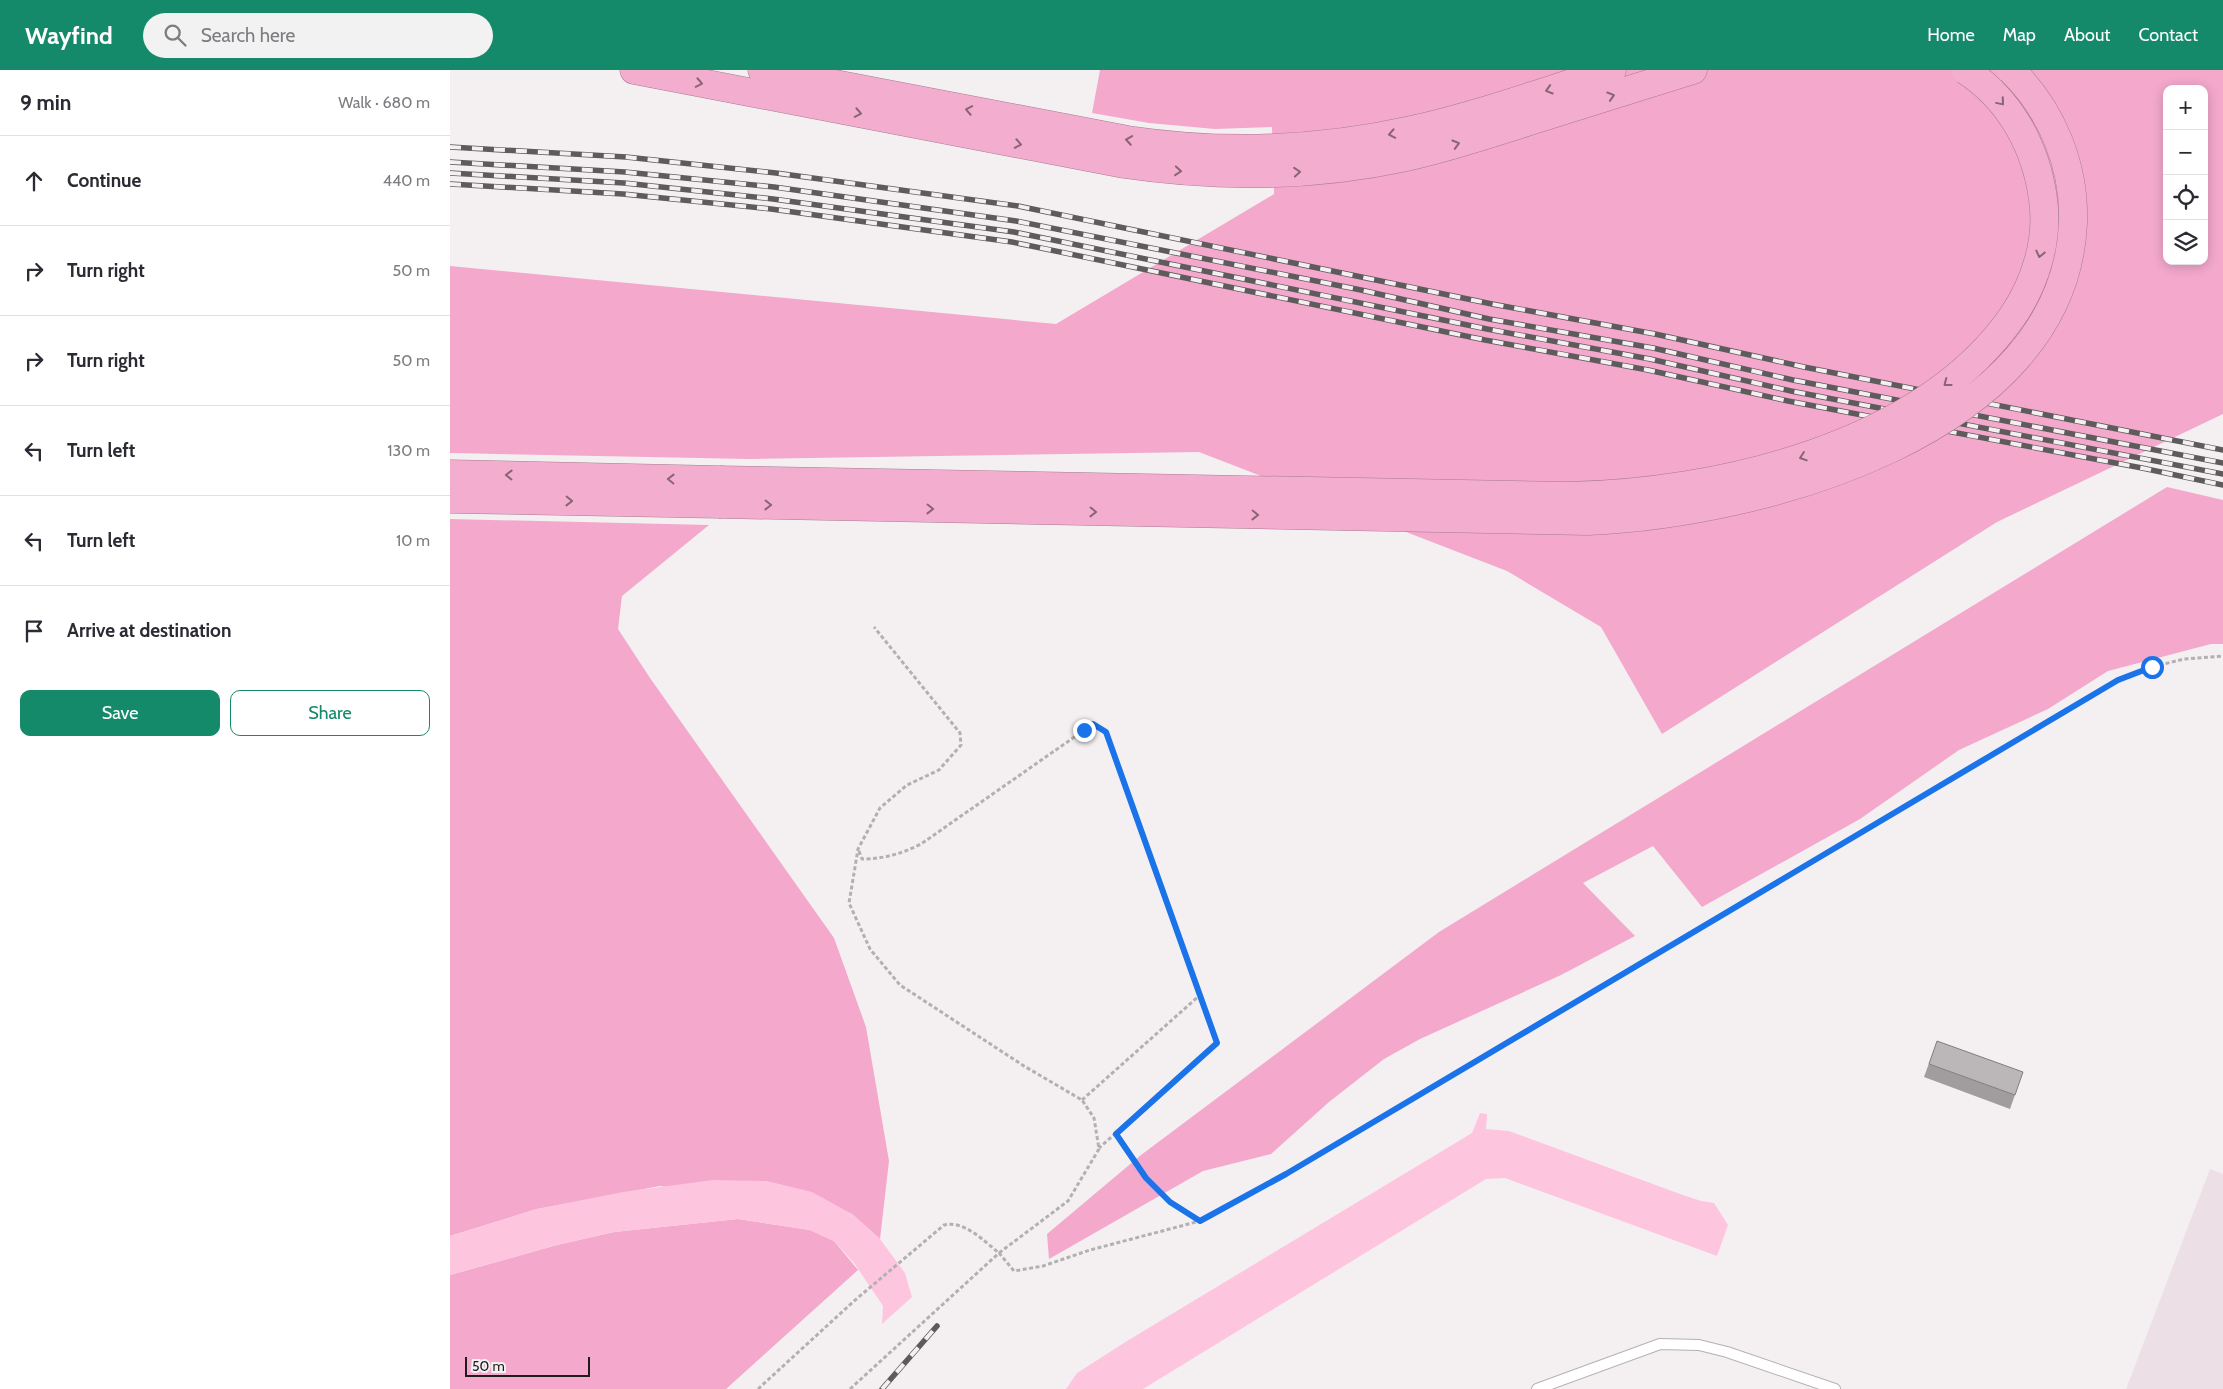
<!DOCTYPE html>
<meta charset="utf-8">
<style>
body{margin:0;font-family:Cabin,sans-serif;background:#f2f2f3;color:#2b2b33}
.controls{position:absolute;right:15px;top:15px;display:grid;overflow:hidden;border-radius:10px;box-shadow:0 2px 12px #0003}
.controls button{width:45px;height:45px;display:grid;place-items:center;padding:0;border:0;border-bottom:1px solid #e1e1e2;background:#fff;color:#2b2b33;font:25px sans-serif}
.scale{position:absolute;left:15px;bottom:12px;width:125px;box-sizing:border-box;padding-left:5px;border:2px solid #1e1d1e;border-top:0;font-size:14px;line-height:18px;white-space:nowrap;color:#1e1d1e;-webkit-text-stroke:4px #f4f0f2;paint-order:stroke}
.stop{position:absolute;width:15px;height:15px;margin:-11px;border:4px solid #1a73e8;border-radius:50%;background:#fff}
.stop.end{background:#1a73e8;border-color:#fff;box-shadow:0 1px 5px #0008}
.list{margin:0;padding:0;list-style:none}
h2{display:flex;justify-content:space-between;align-items:center;height:65px;margin:0;padding:0 20px;font-size:21px}
h2 small{font-size:16px;font-weight:400;color:#7c7c81}
.list li{display:grid;grid-template-columns:32px 1fr auto;gap:15px;align-items:center;box-sizing:border-box;height:90px;padding:0 20px;border-top:1px solid #e1e1e2}
.list b{display:block;font-size:19px;white-space:nowrap}
.list em{font-size:16px;font-style:normal;color:#7c7c81}
.actions{display:flex;gap:10px;padding:15px 20px}
.actions a{flex:1;padding:11px 0;border:1px solid #158a6b;border-radius:10px;text-align:center;font-size:18px;color:#158a6b}
.actions .main{background:#158a6b;color:#fff}
.icon{flex:none;width:28px;height:28px;fill:none;stroke:currentColor;stroke-width:2;stroke-linecap:round;stroke-linejoin:round}
.map{position:relative;flex:none;width:1773px;height:1319px;overflow:hidden}
header{display:flex;align-items:center;gap:30px;box-sizing:border-box;height:70px;padding:0 25px;background:#158a6b;color:#fff}
header strong{font-size:24px}
nav{display:flex;gap:28px;margin-inline-start:auto;font-size:18px}
.search{width:350px;height:45px;background:#f2f2f3;display:flex;align-items:center;gap:12px;box-sizing:border-box;padding:0 18px;border-radius:28px;color:#7c7c81;font-size:19px}
main{display:flex}
aside{flex:1;background:#fff}
.map>svg:first-child{display:block}
.built{fill:#ece0e6}
.green{fill:#f3a8cc;fill-rule:evenodd}
.water{fill:#fec5df}
.lines{fill:none;stroke-linecap:round;stroke-linejoin:round}
.service-casing{stroke:#b5b1b3;stroke-width:12}
.motorway-casing{stroke:#a87b90;stroke-width:29}
.path{stroke:#b3b0b2;stroke-width:3;stroke-dasharray:4 2.5;stroke-linecap:butt}
.service{stroke:#fff;stroke-width:10}
.motorway{stroke:#f3adce;stroke-width:28}
.rail-casing{stroke:#5d5b5c;stroke-width:5.5}
.rail{stroke:#f4f0f2;stroke-width:4;stroke-dasharray:11;stroke-linecap:butt}
.motorway-bridge-casing{stroke:#a87b90;stroke-width:29;stroke-linecap:butt}
.motorway-bridge{stroke:#f3adce;stroke-width:28}
.wall{fill:#a19d9e}
.building{fill:#bbb7b8;stroke:#838081}
.oneway{stroke:#886576}
.route{stroke:#1a73e8;stroke-width:6}
</style>
<header>
<strong>Wayfind</strong>
<div class="search"><svg class="icon" aria-label="search" viewBox="0 0 24 24"><circle cx="10" cy="10" r="6"/><path d="M15 15l6 6"/></svg>Search here</div>
<nav><a>Home</a><a>Map</a><a>About</a><a>Contact</a></nav>
</header>
<main>
<aside>
<h2>9 min<small>Walk · 680 m</small></h2>
<ul class="list">
<li><svg class="icon" aria-label="ahead" viewBox="0 0 24 24"><path d="M12 20V5M6 11l6-6 6 6"/></svg><div><b>Continue</b></div><em>440 m</em></li>
<li><svg class="icon" aria-label="right" viewBox="0 0 24 24"><path d="M7 20v-9h11M14 6l5 5-5 5"/></svg><div><b>Turn right</b></div><em>50 m</em></li>
<li><svg class="icon" aria-label="right" viewBox="0 0 24 24"><path d="M7 20v-9h11M14 6l5 5-5 5"/></svg><div><b>Turn right</b></div><em>50 m</em></li>
<li><svg class="icon" aria-label="left" viewBox="0 0 24 24"><path d="M17 20v-9H6M10 6l-5 5 5 5"/></svg><div><b>Turn left</b></div><em>130 m</em></li>
<li><svg class="icon" aria-label="left" viewBox="0 0 24 24"><path d="M17 20v-9H6M10 6l-5 5 5 5"/></svg><div><b>Turn left</b></div><em>10 m</em></li>
<li><svg class="icon" aria-label="arrive" viewBox="0 0 24 24"><path d="M6 21V4h12l-3 4 3 4H6"/></svg><div><b>Arrive at destination</b></div></li>
</ul>
<div class="actions"><a class="main">Save</a><a>Share</a></div>
</aside>
<div class="map">
<svg width="1773" height="1319" viewBox="0 0 1773 1319">
<rect width="100%" height="100%" fill="#f4f0f2"/>
<path class="built" d="M1760,1099L1773,1104V1319H1676Z"/>
<path class="green" d="M650,0H1773V344L1547,452L1212,664L1151,557L1057,501L749,382L299,389L0,383V196L606,254L824,124L822,57L765,59L699,53L642,43ZM1717,19H1754V191H1717Z
M1717,417L1773,430V574H1761L1658,601L1598,639L1509,680L1410,749L1252,837L1203,776L1133,813L1185,866L1111,905L970,969L934,989L879,1032L821,1084L753,1101L599,1189L597,1164L691,1085L989,862Z
M0,449L259,455L172,526L168,559L200,608L384,868L416,957L439,1091L430,1169L402,1144L210,1116L87,1139L0,1166Z
M288,1149L360,1160L384,1171L408,1200L276,1319H0V1205L107,1175L164,1162Z"/>
<path class="water" d="M1030,1043L1037,1044L1036,1059L1059,1061L1230,1124L1251,1131L1264,1133L1278,1155L1267,1186L1055,1108L1036,1109L693,1319H616L627,1303L677,1271L1022,1063Z
M263,1110L317,1111L362,1122L402,1144L430,1169L455,1203L462,1227L432,1254L433,1236L404,1193L384,1171L360,1160L288,1149L164,1162L107,1175L0,1205V1166L87,1139L173,1122Z"/>
<g class="lines">
<g class="service-casing">
<path id="service" d="M1087,1319L1210,1274L1249,1275L1277,1282L1385,1319"/>
</g>
<g class="motorway-casing">
<path id="motorway" d="M184,0L674,94C768,108 863,107 956,87C998,78 1039,64 1080,51C1135,34 1189,17 1243,0
M312,0L678,70C773,84 868,81 962,60C1029,45 1096,21 1162,0
M0,404L270,410
M0,429L269,434"/>
</g>
<path class="path" d="M409,781L412,789C433,789 451,784 471,774L643,654L656,662L767,973L649,1078
M632,1030L750,925
M666,1064L696,1108L720,1132L749,1150
M308,1319L404,1231L494,1155C514,1150 534,1171 549,1183L618,1131L649,1079L644,1048L632,1030L574,996L450,915L420,879L399,833L408,779L430,738L457,715L489,700L511,675L510,663L424,557
M400,1319L549,1183L564,1201L593,1196L640,1180L750,1151L819,1114L1668,610L1702,597L1734,589L1773,586"/>
<use href="#service" class="service"/>
<use href="#motorway" class="motorway"/>
<g class="rail-casing">
<path id="rail" d="M0,77L176,87L326,103L568,136L1042,234L1205,264L1354,297L1773,380
M0,92L175,102L324,117L566,151L911,220L1039,249L1203,278L1343,310L1773,393
M0,103L174,113L323,129L564,162L1037,259L1200,289L1341,321L1773,404
M0,114L173,124L321,139L562,172L1035,270L1198,300L1338,331L1692,398L1773,415
M432,1319L487,1256"/>
</g>
<use href="#rail" class="rail"/>
<g class="motorway-bridge-casing">
<path id="motorway-bridge" d="M270,410L1118,426C1267,423 1471,377 1562,247C1585,214 1599,170 1593,129C1586,77 1560,29 1515,0
M269,434L1138,451C1308,444 1614,364 1623,153C1625,96 1602,40 1561,0"/>
</g>
<use href="#motorway-bridge" class="motorway-bridge"/>
</g>
<path class="wall" d="M1487,971L1573,1002L1560,1039L1474,1007Z"/>
<path class="building" d="M1487,971L1573,1002L1565,1025L1479,994Z"/>
<defs><path id="oneway-chevron" d="M-2-3.5L2.5 0L-2 3.5" fill="none" stroke-width="1.6" stroke-linecap="round" stroke-linejoin="round" transform="scale(1.25)"/></defs>
<g class="oneway">
<use href="#oneway-chevron" transform="translate(249 13) rotate(11)"/>
<use href="#oneway-chevron" transform="translate(1099 20) rotate(163)"/>
<use href="#oneway-chevron" transform="translate(1161 26) rotate(-17)"/>
<use href="#oneway-chevron" transform="translate(1551 32) rotate(50)"/>
<use href="#oneway-chevron" transform="translate(519 40) rotate(-169)"/>
<use href="#oneway-chevron" transform="translate(408 43) rotate(11)"/>
<use href="#oneway-chevron" transform="translate(942 64) rotate(169)"/>
<use href="#oneway-chevron" transform="translate(679 70) rotate(-171)"/>
<use href="#oneway-chevron" transform="translate(568 74) rotate(11)"/>
<use href="#oneway-chevron" transform="translate(1006 74) rotate(-16)"/>
<use href="#oneway-chevron" transform="translate(728 101) rotate(5)"/>
<use href="#oneway-chevron" transform="translate(847 102) rotate(-5)"/>
<use href="#oneway-chevron" transform="translate(1590 184) rotate(103)"/>
<use href="#oneway-chevron" transform="translate(1497 313) rotate(143)"/>
<use href="#oneway-chevron" transform="translate(1353 387) rotate(161)"/>
<use href="#oneway-chevron" transform="translate(59 405) rotate(-179)"/>
<use href="#oneway-chevron" transform="translate(221 409) rotate(-179)"/>
<use href="#oneway-chevron" transform="translate(119 431) rotate(1)"/>
<use href="#oneway-chevron" transform="translate(318 435) rotate(1)"/>
<use href="#oneway-chevron" transform="translate(480 439) rotate(1)"/>
<use href="#oneway-chevron" transform="translate(643 442) rotate(1)"/>
<use href="#oneway-chevron" transform="translate(805 445) rotate(1)"/>
</g>
<g class="lines">
<path class="route" d="M634,660L643,654L656,662L767,973L666,1064L696,1108L720,1132L750,1151L836,1104L1668,610L1702,597"/>
</g>
</svg>
<div class="controls">
<button>+</button>
<button>−</button>
<button><svg class="icon" aria-label="locate" viewBox="0 0 24 24"><circle cx="12" cy="12" r="6"/><path d="M12 2v4M12 18v4M2 12h4M18 12h4"/></svg></button>
<button><svg class="icon" aria-label="layers" viewBox="0 0 24 24"><path d="M12 4l9 5-9 5-9-5zM3 14l9 5 9-5"/></svg></button>
</div>
<div class="scale">50 m</div>
<div class="stop" style="left:1702px;top:597px"></div>
<div class="stop end" style="left:634px;top:660px"></div>
</div>
</main>
